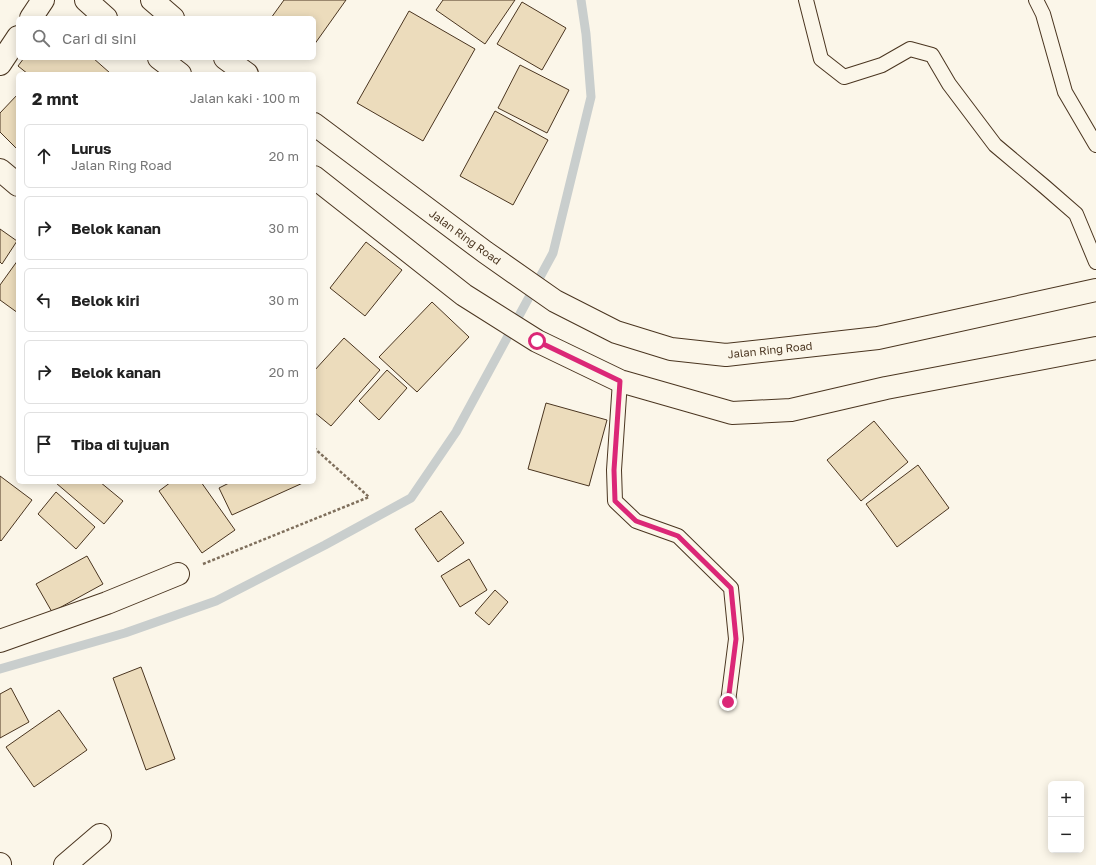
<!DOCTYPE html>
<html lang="id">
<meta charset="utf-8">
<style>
body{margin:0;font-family:"Golos Text",sans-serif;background:#f6f6f6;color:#222}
.controls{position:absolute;right:12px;bottom:12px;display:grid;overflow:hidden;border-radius:6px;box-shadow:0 2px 10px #0003}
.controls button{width:36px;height:36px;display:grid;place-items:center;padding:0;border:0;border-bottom:1px solid #e0e0e0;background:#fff;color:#222;font:20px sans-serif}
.stop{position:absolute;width:12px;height:12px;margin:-9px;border:3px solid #db2777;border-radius:50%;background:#fff}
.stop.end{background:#db2777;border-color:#fff;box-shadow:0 1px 4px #0008}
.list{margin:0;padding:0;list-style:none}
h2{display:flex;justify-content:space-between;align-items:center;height:52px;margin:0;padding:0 16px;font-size:17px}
h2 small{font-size:13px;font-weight:400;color:#767676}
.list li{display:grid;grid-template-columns:26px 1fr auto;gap:12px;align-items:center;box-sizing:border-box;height:64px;margin:0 8px 8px;padding:0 8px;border:1px solid #e0e0e0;border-radius:6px}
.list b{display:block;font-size:15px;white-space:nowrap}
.list p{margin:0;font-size:13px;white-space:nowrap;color:#767676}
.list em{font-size:13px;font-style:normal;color:#767676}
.icon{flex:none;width:22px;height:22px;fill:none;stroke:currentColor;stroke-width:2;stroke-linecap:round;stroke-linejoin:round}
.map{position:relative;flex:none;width:1096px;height:865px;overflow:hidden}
.search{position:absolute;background:#fff;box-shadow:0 2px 10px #0003;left:16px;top:16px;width:300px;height:44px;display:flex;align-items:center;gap:10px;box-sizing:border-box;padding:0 14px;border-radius:6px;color:#767676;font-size:15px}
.panel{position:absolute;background:#fff;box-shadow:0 2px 10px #0003;left:16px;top:72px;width:300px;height:412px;border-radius:6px}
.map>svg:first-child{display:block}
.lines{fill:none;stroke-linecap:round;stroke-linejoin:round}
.stream{stroke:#c9cecd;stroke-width:9}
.building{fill:#ecdcbc;stroke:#4a3520}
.lane-casing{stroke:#4a3520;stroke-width:16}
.street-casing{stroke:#4a3520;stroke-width:24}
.secondary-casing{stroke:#4a3520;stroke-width:24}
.path{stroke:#7f6f5c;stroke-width:2.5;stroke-dasharray:3 2;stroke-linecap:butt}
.lane{stroke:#fbf6e9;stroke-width:14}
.street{stroke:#fbf6e9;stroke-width:22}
.secondary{stroke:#fbf6e9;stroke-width:22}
.route{stroke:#db2777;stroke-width:5}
.labels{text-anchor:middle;stroke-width:3;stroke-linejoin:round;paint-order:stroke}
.street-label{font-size:11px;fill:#4a3520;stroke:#fbf6e9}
</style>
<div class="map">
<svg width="1096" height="865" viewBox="0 0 1096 865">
<rect width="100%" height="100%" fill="#fbf6e9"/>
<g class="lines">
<path class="stream" d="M0,669L125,633L216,601L325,545L411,498L456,432L553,253L591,97L586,34L581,0"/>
</g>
<path class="building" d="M284,0H346L314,45V18H271Z
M443,0H515L485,44L436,10Z
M522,2L566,28L542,70L497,44Z
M409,11L475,49L423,141L357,103Z
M24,58H93L110,73L109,74H28L18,66Z
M520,65L569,90L547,133L498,108Z
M18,94V150L0,132V113Z
M495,111L548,140L513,205L460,176Z
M0,229L17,241L2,264L0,262Z
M366,242L402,270L365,316L330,288Z
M18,260V313L0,300V285Z
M432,302L469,337L417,392L379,357Z
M344,338L380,370L331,426L314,412V371Z
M387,370L407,388L379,420L359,401Z
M546,403L607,420L589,486L528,469Z
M874,421L908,462L861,501L827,460Z
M918,465L949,508L897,547L866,504Z
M0,476L32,500L1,541L0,540Z
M57,482H100L123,501L104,524L56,483Z
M171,482H201L235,530L202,553L159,491Z
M231,482H305L232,515L219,488Z
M56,492L95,527L76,549L38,514Z
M441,511L464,543L438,562L415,529Z
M87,556L103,584L52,612L36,584Z
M469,559L487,590L460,607L441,576Z
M495,590L508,602L489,625L475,613Z
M141,667L175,759L146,770L113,678Z
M11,688L29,722L0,738V694Z
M59,710L87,750L34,787L6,747Z"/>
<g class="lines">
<g class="lane-casing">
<path id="lane" d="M806,0L821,59L844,77L882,65L910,49L932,55L949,84L995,145L1045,187L1076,214L1096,262
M1036,0L1043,14L1065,92L1096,145
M620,381L614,470L615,501L636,521L678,536L731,588L736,639L728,702"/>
</g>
<g class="street-casing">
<path id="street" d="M0,170L18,185
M0,641L107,603L178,574
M0,864V865
M65,865L100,835"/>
</g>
<g class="secondary-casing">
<path id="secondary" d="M86,0L106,18
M152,0L173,18
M31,18L43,0
M159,58L180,74
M225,58L247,74
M0,64L18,37
M314,124L485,252L555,301L616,332L671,349L726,355L878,338L1096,290
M314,177L464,295L537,341L620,381L732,413L791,410L886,388L1096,348"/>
</g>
<path class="path" d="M203,564L369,497L314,448"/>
<use href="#lane" class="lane"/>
<use href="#street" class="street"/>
<use href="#secondary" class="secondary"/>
</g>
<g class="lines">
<path class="route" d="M537,341L620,381L614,470L615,501L636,521L678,536L731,588L736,639L728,702"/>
</g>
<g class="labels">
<g class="street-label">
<text transform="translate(465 237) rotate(36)" y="4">Jalan Ring Road</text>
<text transform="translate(770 350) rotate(-6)" y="4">Jalan Ring Road</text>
</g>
</g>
</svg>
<div class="controls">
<button>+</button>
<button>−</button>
</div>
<div class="stop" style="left:537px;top:341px"></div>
<div class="stop end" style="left:728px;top:702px"></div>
<div class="search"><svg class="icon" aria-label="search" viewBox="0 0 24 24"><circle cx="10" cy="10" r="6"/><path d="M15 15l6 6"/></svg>Cari di sini</div>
<section class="panel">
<h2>2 mnt<small>Jalan kaki · 100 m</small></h2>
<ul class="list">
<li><svg class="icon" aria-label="ahead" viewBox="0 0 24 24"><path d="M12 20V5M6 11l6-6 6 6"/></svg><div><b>Lurus</b><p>Jalan Ring Road</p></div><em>20 m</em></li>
<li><svg class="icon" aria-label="right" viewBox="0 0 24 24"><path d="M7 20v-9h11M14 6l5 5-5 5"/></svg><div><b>Belok kanan</b></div><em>30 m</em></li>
<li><svg class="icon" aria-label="left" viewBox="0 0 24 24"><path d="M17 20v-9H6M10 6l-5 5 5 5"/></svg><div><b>Belok kiri</b></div><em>30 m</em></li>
<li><svg class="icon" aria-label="right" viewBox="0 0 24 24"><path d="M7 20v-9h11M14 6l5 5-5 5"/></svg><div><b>Belok kanan</b></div><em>20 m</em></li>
<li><svg class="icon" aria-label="arrive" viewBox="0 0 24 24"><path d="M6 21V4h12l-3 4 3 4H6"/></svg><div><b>Tiba di tujuan</b></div></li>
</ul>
</section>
</div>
